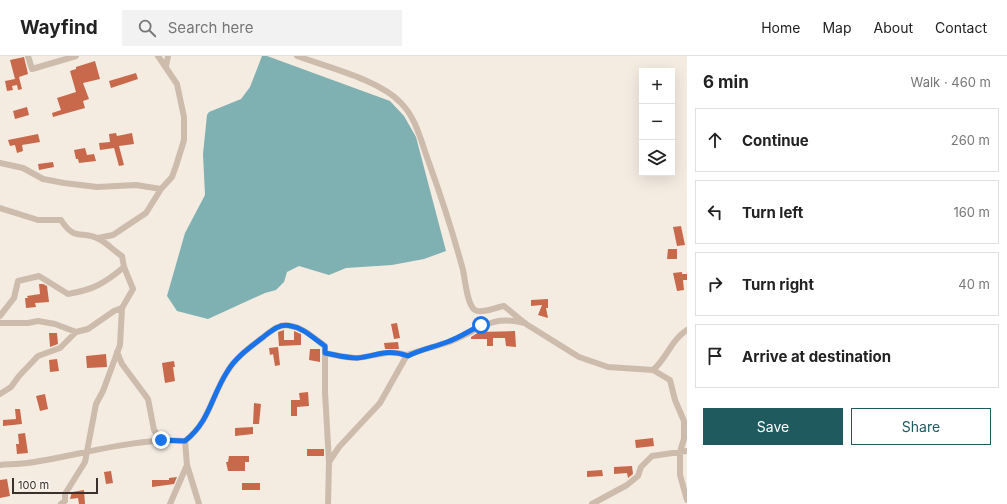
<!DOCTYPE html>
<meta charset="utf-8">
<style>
body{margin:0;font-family:Inter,sans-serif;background:#f2f2f2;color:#222}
.controls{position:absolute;right:12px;top:12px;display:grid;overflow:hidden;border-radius:0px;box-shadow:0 4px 16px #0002}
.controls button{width:36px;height:36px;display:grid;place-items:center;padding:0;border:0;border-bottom:1px solid #e0e0e0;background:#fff;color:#222;font:20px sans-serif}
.scale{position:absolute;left:12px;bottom:10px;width:86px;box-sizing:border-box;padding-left:4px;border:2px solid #3b302b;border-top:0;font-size:11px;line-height:14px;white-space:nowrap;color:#3b302b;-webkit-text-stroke:3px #fbf5ee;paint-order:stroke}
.stop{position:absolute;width:12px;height:12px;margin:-9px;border:3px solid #1a73e8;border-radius:50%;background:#fff}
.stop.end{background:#1a73e8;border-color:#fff;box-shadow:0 1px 4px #0008}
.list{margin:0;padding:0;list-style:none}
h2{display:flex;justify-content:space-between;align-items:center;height:52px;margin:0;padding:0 16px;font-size:17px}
h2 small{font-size:13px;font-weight:400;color:#767676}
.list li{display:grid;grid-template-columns:26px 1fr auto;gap:12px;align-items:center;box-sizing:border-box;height:64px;margin:0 8px 8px;padding:0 8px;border:1px solid #e0e0e0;border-radius:0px}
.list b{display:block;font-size:15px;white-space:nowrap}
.list em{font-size:13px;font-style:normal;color:#767676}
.actions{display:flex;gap:8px;padding:12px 16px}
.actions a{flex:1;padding:9px 0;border:1px solid #1f5a5e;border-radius:0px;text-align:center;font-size:14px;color:#1f5a5e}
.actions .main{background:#1f5a5e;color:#fff}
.icon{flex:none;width:22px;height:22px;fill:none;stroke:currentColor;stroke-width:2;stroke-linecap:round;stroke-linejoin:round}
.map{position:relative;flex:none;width:687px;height:448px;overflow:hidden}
header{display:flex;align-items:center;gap:24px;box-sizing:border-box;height:56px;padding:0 20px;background:#fff;border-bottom:1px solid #e0e0e0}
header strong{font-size:19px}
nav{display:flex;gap:22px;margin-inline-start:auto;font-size:14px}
.search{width:280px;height:36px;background:#f2f2f2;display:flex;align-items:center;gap:10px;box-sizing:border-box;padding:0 14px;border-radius:0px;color:#767676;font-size:15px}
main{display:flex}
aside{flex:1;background:#fff}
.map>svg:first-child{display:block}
.water{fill:#7fb0b2}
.building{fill:#c8694b}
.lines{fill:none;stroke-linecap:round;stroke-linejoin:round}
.minor{stroke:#cdbbac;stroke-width:6}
.route{stroke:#1a73e8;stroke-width:5}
</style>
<header>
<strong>Wayfind</strong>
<div class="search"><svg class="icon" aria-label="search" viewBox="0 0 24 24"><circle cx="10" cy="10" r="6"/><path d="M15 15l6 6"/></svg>Search here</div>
<nav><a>Home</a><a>Map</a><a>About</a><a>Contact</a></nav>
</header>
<main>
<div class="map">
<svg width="687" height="448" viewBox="0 0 687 448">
<rect width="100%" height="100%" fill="#f4ebe1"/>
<path class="water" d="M262,0H267L390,45L404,60L416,81L446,195L424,203L392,209L346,212L329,219L299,210L287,216L284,226L276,234L265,237L208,263L177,255L167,240L185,177L205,139L203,98L207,59L209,56L241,43L250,31Z"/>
<path class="building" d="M24,1L28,18L19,21L22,33L18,34L17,29L12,30L13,34L7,35L5,25L15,23L10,4Z
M95,5L100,23L83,27L89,43L83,45L85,52L53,61L52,57L61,54L57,42L76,36L70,15L76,13V11Z
M136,17L138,23L111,32L109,25Z
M27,51L29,59L15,63L13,55Z
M116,77L117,80L132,77L134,88L119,90L124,109L119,110L114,92L100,94L99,87L110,86L109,78Z
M38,78L40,86L22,89L23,95L17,97L15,89L10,90L8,84Z
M85,92L87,99L94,98L96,105L79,107L78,103H76L74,94Z
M53,106L54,111L39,114L38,108Z
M681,170L685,189L677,190L673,171Z
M668,193H677V203H667Z
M682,216V218H687V224H683L684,234L677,235L673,217Z
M39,228H43L47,230L49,246L35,247L36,251L26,252L25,242H28L27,240L40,238Z
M548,243V252H546L548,262L538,259L542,249L531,250V244Z
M397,267L400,282L394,283L391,268Z
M284,274V284H294V275L301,278V289L279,290L278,276Z
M515,275L516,291L506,290L505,282H493V290H487V283H471V281L479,276Z
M49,277H57L58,288L50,291Z
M398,286L399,293H385L384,287Z
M278,291L280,309L275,310L273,298L270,299L269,292Z
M310,293H320V306L309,304Z
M106,298L107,311L87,312L86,300Z
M57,303L59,315L50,316L49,304Z
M174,305L175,311H173L175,325L165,327L162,307Z
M308,336L309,350L297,351V360H291V344H300L299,337Z
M45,338L48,353L40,355L36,340Z
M254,347L261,348L259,368H253Z
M15,353H20L22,368L3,370V364L16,363Z
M253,371V378L235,380V372Z
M25,377L28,397L17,398L16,388H19L18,378Z
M653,382L654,390L636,392L635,384Z
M307,393H324V400H307Z
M229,400H249V406H245V415H228L226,406H228Z
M632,410L633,418L628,422L627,417L614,418V411Z
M602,414L603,420L587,421V415Z
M111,415L113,427L106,428L104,416Z
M177,421L174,428L152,431V424H169V422Z
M7,423L10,440L0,442V424Z
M242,427H260V434H242Z
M84,434L85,448H79L78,442L70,443L72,436Z"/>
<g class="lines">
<path class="minor" d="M28,0L32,13L76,0
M297,0C327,11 380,24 401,47C416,62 421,85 428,104C441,140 453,177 463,214C465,223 467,249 475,254C481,258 497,251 504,250L526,268L579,301L608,311L653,314L670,324L675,344L684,365V383L680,396V419L687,444
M166,10L168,0
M0,107L23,112L43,123L64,127L97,131L136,129L161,133
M0,152L38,164H61C75,186 81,174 99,183C107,187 114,195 122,200L124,211C105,227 93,234 68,238L39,220L18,225L14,242L0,260
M98,182L113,179L146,157L161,133L172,121L176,110L184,84V61L177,28L158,0
M0,267H28L38,265L55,268L76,276
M117,296L122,308L148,343L154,374L161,384
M325,297C336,299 346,302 357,302C377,300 387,293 407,299
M653,314C667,302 671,284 687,274
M0,338L11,331L19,320L38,300L60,292L76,276L88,273L114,255L122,252L133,233L124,211
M0,409C13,408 27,408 40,405C88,397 135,382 185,385
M187,409L199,448
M61,448L65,445V438L85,406L96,348L103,335L120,289L122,252
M170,448L187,409L185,385C210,365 211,341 227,316C235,302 249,292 262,282C271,275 279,267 291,270C304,272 315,283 325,290V336L329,406
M328,448L329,406L339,391L380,347L407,299C420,294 433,291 446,287C478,276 488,258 525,267
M592,448L627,429L638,420L641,411L652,400L687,395"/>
</g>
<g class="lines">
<path class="route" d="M161,384L185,385C210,365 211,341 227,316C235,302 249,292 262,282C271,275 279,267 291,270C304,272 314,283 325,290V297C336,299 346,302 357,302C377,300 386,292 408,300C420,294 434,291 447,286C459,282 469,275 481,269"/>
</g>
</svg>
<div class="controls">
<button>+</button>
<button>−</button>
<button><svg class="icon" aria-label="layers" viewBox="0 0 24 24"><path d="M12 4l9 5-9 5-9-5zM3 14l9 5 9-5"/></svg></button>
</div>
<div class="scale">100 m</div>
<div class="stop" style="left:481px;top:269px"></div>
<div class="stop end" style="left:161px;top:384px"></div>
</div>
<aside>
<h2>6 min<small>Walk · 460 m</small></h2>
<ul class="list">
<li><svg class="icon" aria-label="ahead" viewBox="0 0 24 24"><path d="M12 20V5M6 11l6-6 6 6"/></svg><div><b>Continue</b></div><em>260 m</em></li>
<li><svg class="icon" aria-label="left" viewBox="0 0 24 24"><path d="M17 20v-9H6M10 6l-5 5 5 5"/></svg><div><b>Turn left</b></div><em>160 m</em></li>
<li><svg class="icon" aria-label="right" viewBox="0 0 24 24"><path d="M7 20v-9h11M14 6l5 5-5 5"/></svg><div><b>Turn right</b></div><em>40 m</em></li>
<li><svg class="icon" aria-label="arrive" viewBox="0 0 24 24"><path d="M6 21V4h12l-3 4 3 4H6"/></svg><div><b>Arrive at destination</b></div></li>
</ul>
<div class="actions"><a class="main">Save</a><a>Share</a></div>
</aside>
</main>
